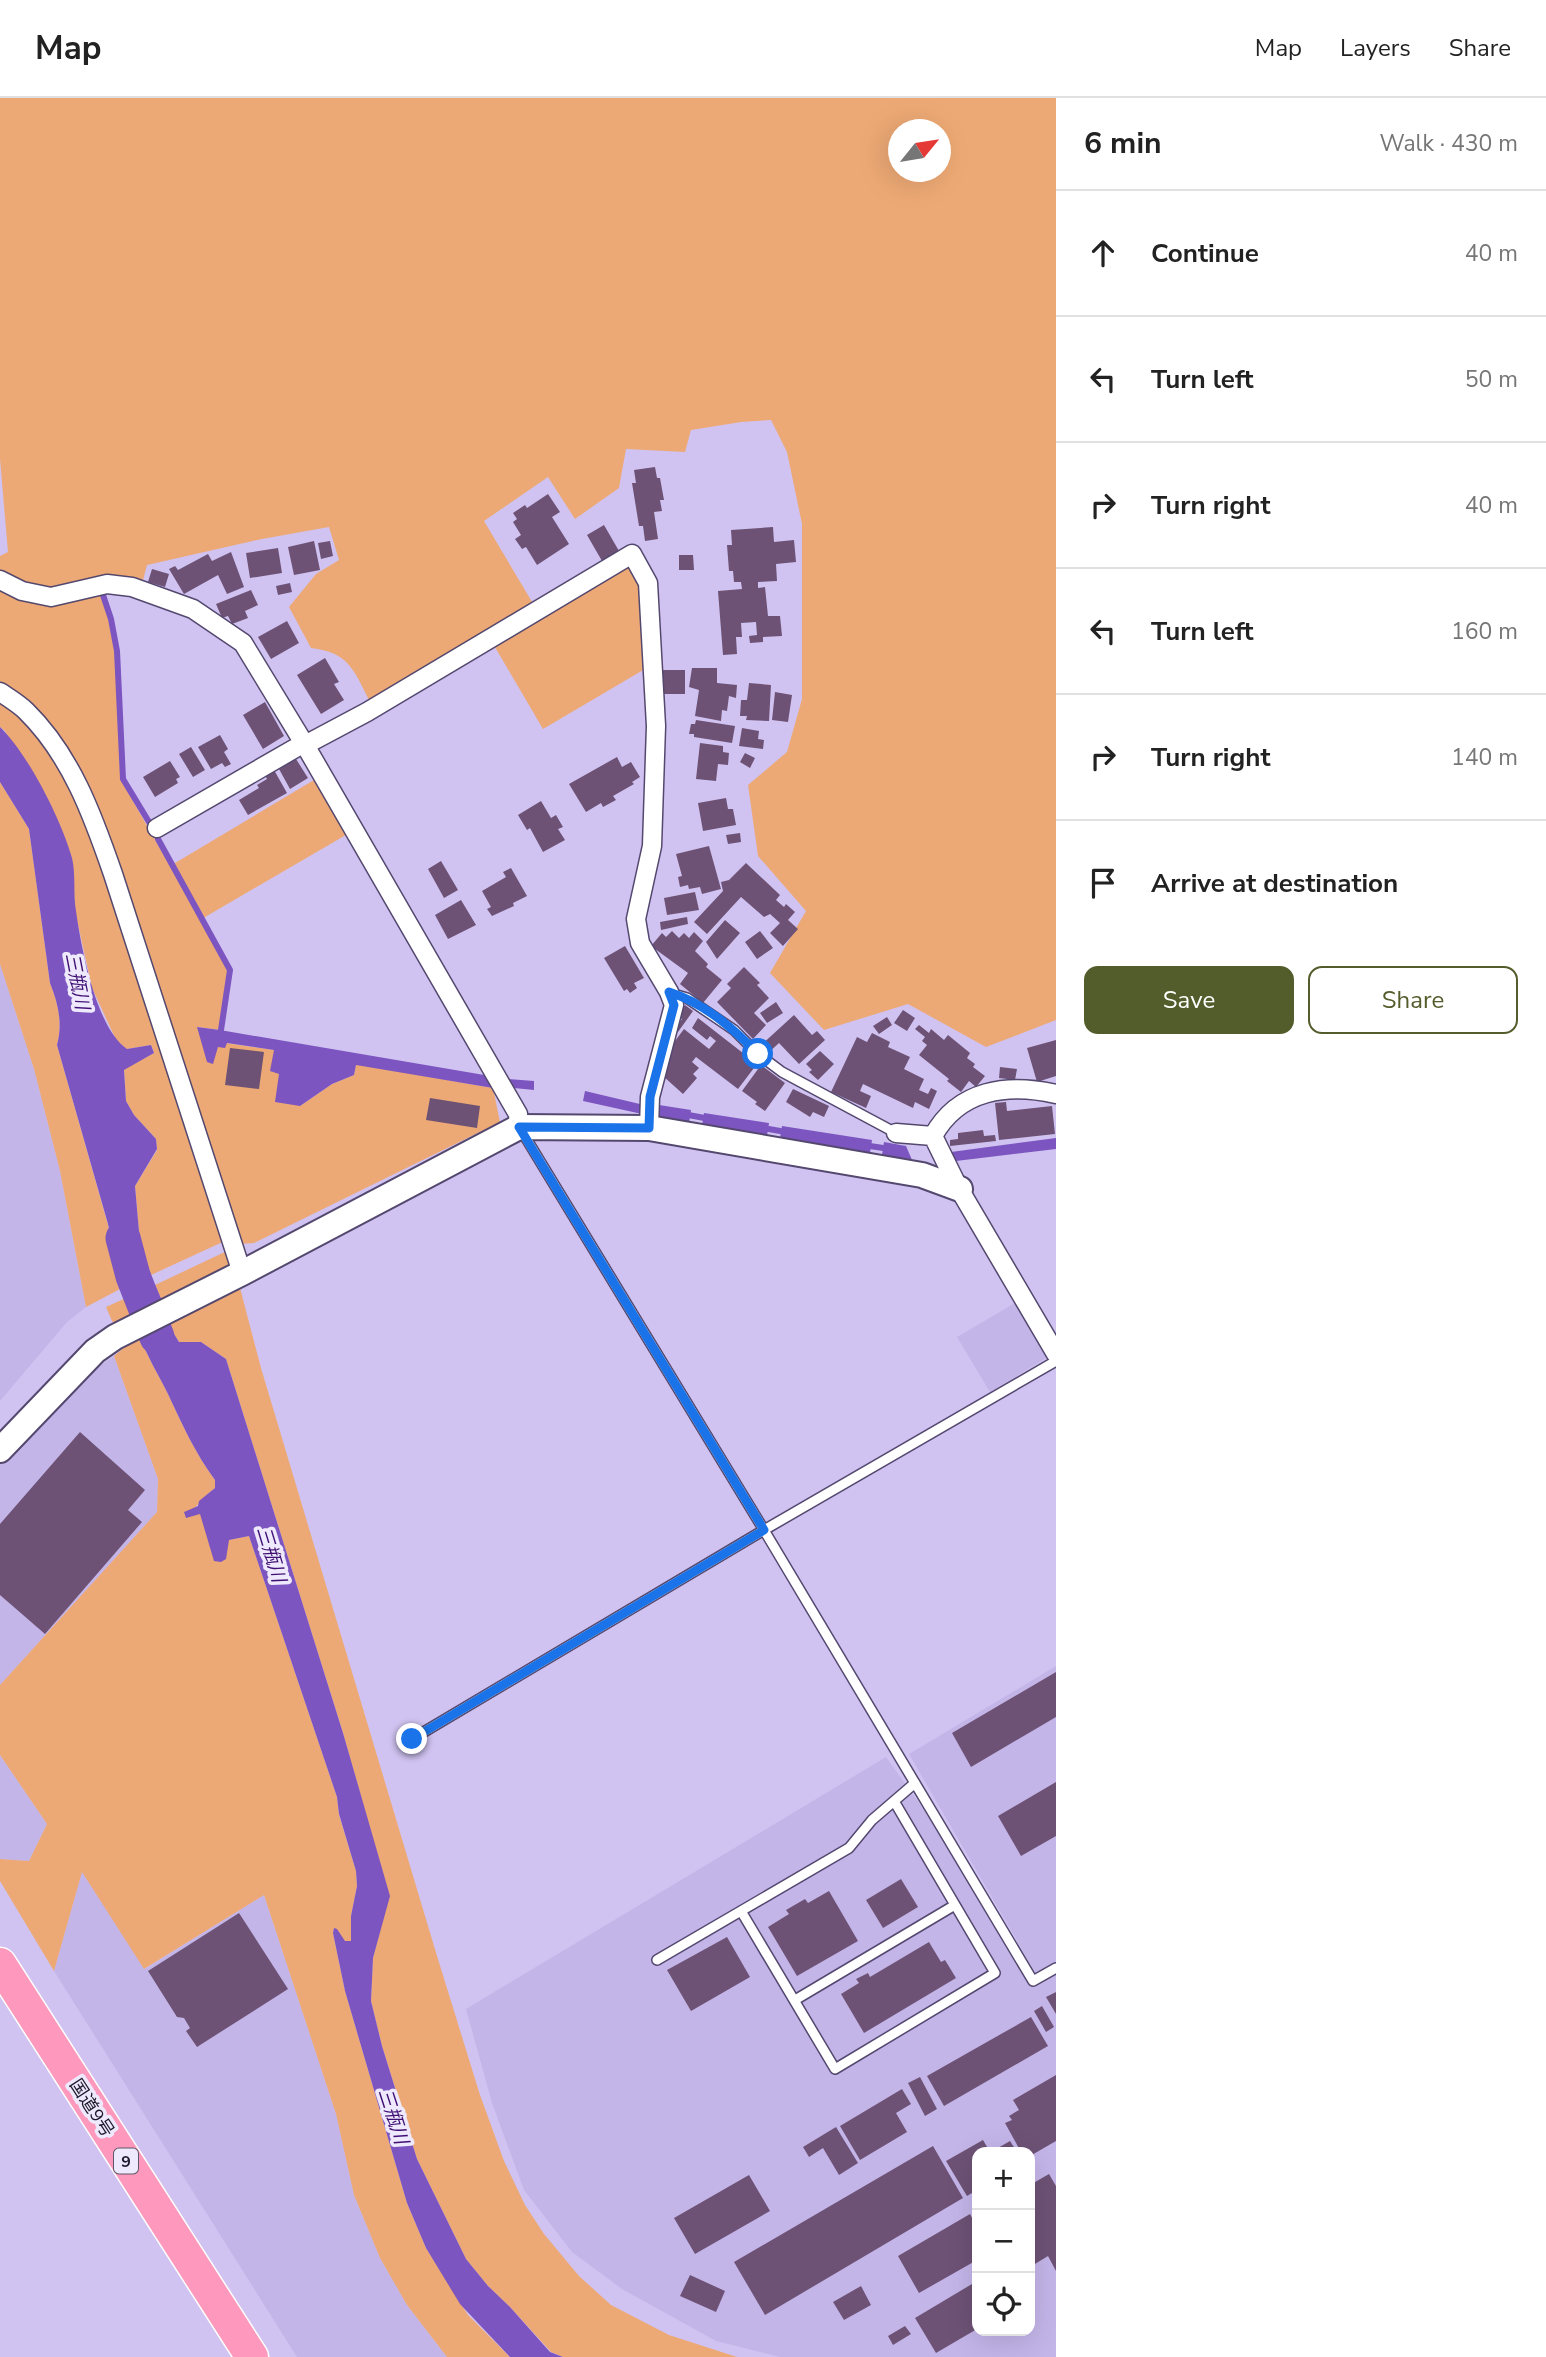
<!DOCTYPE html>
<meta charset="utf-8">
<style>
body{margin:0;font-family:"Nunito Sans","Noto Sans JP",sans-serif;background:#f2f2f2;color:#222}
.controls{position:absolute;right:21px;bottom:21px;display:grid;overflow:hidden;border-radius:14px;box-shadow:0 7px 28px #0002}
.controls button{width:63px;height:63px;display:grid;place-items:center;padding:0;border:0;border-bottom:2px solid #e0e0e0;background:#fff;color:#222;font:35px sans-serif}
.compass{position:absolute;left:888px;top:21px;width:63px;height:63px;border-radius:50%;background:#fff;box-shadow:0 7px 28px #0002;rotate:60deg}
.stop{position:absolute;width:21px;height:21px;margin:-16px;border:5px solid #1a73e8;border-radius:50%;background:#fff}
.stop.end{background:#1a73e8;border-color:#fff;box-shadow:0 2px 7px #0008}
.list{margin:0;padding:0;list-style:none}
h2{display:flex;justify-content:space-between;align-items:center;height:91px;margin:0;padding:0 28px;font-size:30px}
h2 small{font-size:23px;font-weight:400;color:#767676}
.list li{display:grid;grid-template-columns:46px 1fr auto;gap:21px;align-items:center;box-sizing:border-box;height:126px;padding:0 28px;border-top:2px solid #e0e0e0}
.list b{display:block;font-size:26px;white-space:nowrap}
.list em{font-size:23px;font-style:normal;color:#767676}
.actions{display:flex;gap:14px;padding:21px 28px}
.actions a{flex:1;padding:16px 0;border:2px solid #535c2b;border-radius:14px;text-align:center;font-size:24px;color:#535c2b}
.actions .main{background:#535c2b;color:#fff}
.icon{flex:none;width:38px;height:38px;fill:none;stroke:currentColor;stroke-width:2;stroke-linecap:round;stroke-linejoin:round}
.map{position:relative;flex:none;width:1056px;height:2259px;overflow:hidden}
header{display:flex;align-items:center;gap:42px;box-sizing:border-box;height:98px;padding:0 35px;background:#fff;border-bottom:2px solid #e0e0e0}
header strong{font-size:33px}
nav{display:flex;gap:38px;margin-inline-start:auto;font-size:24px}
main{display:flex}
aside{flex:1;background:#fff}
.map>svg:first-child{display:block}
.built{fill:#c4b5e9;fill-rule:evenodd}
.green{fill:#eda975;fill-rule:evenodd}
.water{fill:#7c55c0}
.lines{fill:none;stroke-linecap:round;stroke-linejoin:round}
.stream{stroke:#7c55c0;stroke-width:6}
.river{stroke:#7c55c0;stroke-width:35}
.building{fill:#6d5275}
.lane-casing{stroke:#54486f;stroke-width:12}
.street-casing{stroke:#54486f;stroke-width:21}
.secondary-casing{stroke:#54486f;stroke-width:28}
.highway-casing{stroke:#fff;stroke-width:35}
.lane{stroke:#fff;stroke-width:9}
.street{stroke:#fff;stroke-width:18}
.secondary{stroke:#fff;stroke-width:24}
.highway{stroke:#fe98bc;stroke-width:32}
.route{stroke:#1a73e8;stroke-width:9}
.labels{text-anchor:middle;stroke-width:7;stroke-linejoin:round;paint-order:stroke}
.shield{fill:#eee9fc;stroke:#5c5769;stroke-width:2}
.shield-label{font-size:16px;font-weight:bold;fill:#1e192a}
.street-label{font-size:18px;fill:#1e192a;stroke:#eee9fc}
.water-label{font-size:19px;font-style:italic;fill:#3f0f74;stroke:#eee9fc}
</style>
<header>
<strong>Map</strong>
<nav><a>Map</a><a>Layers</a><a>Share</a></nav>
</header>
<main>
<div class="map">
<svg width="1056" height="2259" viewBox="0 0 1056 2259">
<rect width="100%" height="100%" fill="#d0c3f1"/>
<path class="built" d="M0,866L34,971L60,1073L86,1209L67,1224L0,1303Z
M1015,1205L1048,1259L990,1294L957,1239Z
M114,1258L158,1381L157,1414L0,1587V1365L80,1282Z
M1056,1568V2259H780L716,2243L622,2191L572,2154L524,2092L492,2005L466,1911L886,1659L924,1712L1026,1880L1035,1874L909,1656ZM977,2054H1030V2233H977Z
M0,1657L47,1726L29,1763L0,1761Z
M82,1773L145,1871L264,1797L336,2016L354,2097L380,2160L407,2207L447,2259H297L54,1873Z"/>
<path class="green" d="M0,0H1056V922L986,949L908,906L824,932L770,875L806,813L758,758L748,687L787,654L802,601V426L787,354L771,322L741,324L691,332L685,354L626,351L619,390L575,421L548,379L484,423L535,509L377,603L369,602C354,572 348,554 311,550L289,509L316,476L339,462L329,429L262,441L147,467L142,486L40,492L0,475V458L8,454L0,361ZM898,32H940V74H898Z
M625,464L642,480L650,568L543,631L492,544Z
M0,487L20,496L99,492L109,518L115,558L121,682L170,768L319,679L351,734L200,822L228,873L220,932L197,929L219,949L226,945L274,952L279,975L300,1008L332,986L354,977L356,966L493,990L500,1024L254,1145L239,1146L93,703L0,587Z
M0,602L26,620L58,664L83,713L227,1142L151,1177L140,1145L135,1088L157,1052L156,1041L134,1017L126,1003L124,971L154,955L151,947L127,951L117,944L92,890L75,813L72,761L5,633L0,629Z
M0,684L29,731L50,885C58,905 63,925 57,947L108,1127L122,1190L86,1209L60,1073L34,971L0,866Z
M231,1151L236,1166L162,1203L155,1187Z
M239,1186L261,1270L437,1858L480,1997L504,2063L525,2107L544,2136L579,2178L611,2207L669,2237L737,2259H563L551,2254L510,2209L488,2188L466,2161L417,2061L382,1948L371,1903L373,1860L389,1798L343,1635L226,1261L201,1244H179L166,1223Z
M126,1200L132,1219L117,1227L112,1223L106,1209Z
M139,1237C147,1258 158,1276 168,1296C182,1326 195,1355 215,1382V1390C203,1399 197,1409 186,1419L200,1415L228,1442L249,1438L337,1699L339,1717L356,1773L357,1788L351,1818V1844L345,1843L334,1831L333,1835L345,1893L407,2105L426,2150L468,2217L510,2259H447L407,2207L380,2160L354,2097L336,2016L264,1797L144,1871L82,1774L54,1873L0,1783V1761L29,1763L47,1726L0,1657V1587L157,1414L158,1381L114,1258Z"/>
<path class="water" d="M0,629C28,656 61,721 72,760C76,776 73,796 76,813C81,849 96,930 127,951L151,947L154,955L124,972L126,1003L134,1017L156,1041L157,1051L135,1088L140,1145L151,1177L122,1190L108,1126L57,947C63,925 58,905 50,885L29,731L0,684Z
M197,929L220,932L496,979L493,990L356,967L354,977L332,986L300,1008L275,1004L279,976L270,973L274,952L227,945L225,950L218,949L213,966L207,964Z
M508,981L534,983V992L514,990Z
M585,993L644,1007L642,1016L583,1003Z
M659,1007L691,1012L689,1025L658,1019Z
M704,1015L769,1025L767,1038L702,1028Z
M782,1028L872,1042L870,1055L780,1040Z
M1056,1040V1051L956,1063L951,1054Z
M884,1044L906,1048L912,1062L882,1057Z
M155,1187L162,1203L132,1219L126,1200Z
M166,1223L179,1244H201L226,1261L343,1635L390,1798L373,1860L371,1903L382,1948L417,2061L466,2161L488,2188L510,2209L550,2254L563,2259H510L460,2206L426,2150L407,2105L345,1893L333,1835L334,1830L337,1831L345,1843H351V1818L357,1788L356,1773L339,1716L337,1699L249,1438L229,1442L226,1461L221,1464L214,1463L200,1416L186,1420L184,1414L198,1408L199,1403L215,1390V1382C195,1355 182,1326 168,1296C158,1276 147,1258 139,1237Z"/>
<g class="lines">
<path class="stream" d="M102,494L111,521L117,553L123,681L149,724
M158,741L230,872L221,932
M683,1016L710,1021
M763,1030L786,1034
M863,1047L890,1051"/>
<path class="river" d="M123,1140L133,1178L157,1239"/>
</g>
<path class="building" d="M655,369L657,380H660L664,402H660L662,413L654,414L658,441L645,443L643,428H639L632,385H636L634,372Z
M548,396L560,414L552,419L569,446L537,467L526,449L522,451L515,441L521,437L513,424L517,421L513,415L525,407L527,410Z
M604,427L619,453L602,463L587,437Z
M773,429L774,444L794,442L796,464L776,466L777,483L758,484V490L765,489L768,518H780L782,538L763,539V544L750,545L749,538L757,537L756,524L741,525L742,539H736L737,556L723,557L718,493L742,491L741,484H734L733,473H729L727,447H732L731,432Z
M314,443L320,472L294,477L288,449Z
M330,443L333,458L321,461L318,445Z
M278,450L282,475L250,480L246,455Z
M231,454L244,489L227,496L218,477L184,496L169,471L175,468L178,472L208,456L212,463Z
M679,457H693L694,472H679Z
M152,471L169,476L165,489L148,484Z
M290,485L292,494L278,497L276,488Z
M251,492L258,507L245,513L248,520L232,526L228,518L222,520L216,506Z
M287,523L299,545L271,561L258,539Z
M325,560L339,584L334,586L344,602L321,616L297,577Z
M692,570H717V585L737,587L736,600L729,598L727,613L722,612L721,623L695,618L699,592L689,589Z
M663,572H685V596H663Z
M749,585L771,587L769,623L746,622L747,618H740L741,602H747Z
M775,594L792,597L788,624L772,622Z
M265,604L284,638L263,651L243,617Z
M696,622L735,628L732,645L694,639V636H689L691,626H695Z
M742,630L759,633L758,641L764,642L763,651L739,648Z
M220,637L228,651L224,654L231,666L225,669L222,665L211,671L198,649Z
M700,645L723,648V654L729,655L728,667L718,666L716,683L696,681Z
M191,649L205,672L193,679L179,656Z
M745,655L755,660L750,670L740,664Z
M617,659L622,669L631,664L640,679L632,684L634,686L613,698L616,702L603,709L601,705L586,714L569,686Z
M296,661L308,680L290,691L279,671Z
M170,663L180,679L176,681L178,685L155,699L143,679Z
M274,672L287,695L248,717L239,702L259,690L257,687L267,681L265,677Z
M726,700L728,711H733L736,727L703,733L698,705Z
M541,703L551,720L556,717L563,729L558,731L565,742L543,754L530,730L527,732L518,717Z
M740,735L741,744L728,746L726,737Z
M709,748L721,791L702,796L700,789L689,791L688,787L680,789L678,779L682,778L676,756Z
M441,763L458,792L444,800L428,771Z
M746,765L780,797L776,802L784,809L786,806L795,814L788,822L798,831L783,848L770,835L780,825L770,816L764,819L741,799L707,836L694,824L723,793L721,784L729,782Z
M511,770L527,798L513,805L514,808L492,818L487,811L491,809L482,793L506,779L503,774Z
M695,794L699,812L667,817L664,800Z
M461,802L476,827L448,841L435,817Z
M687,819L688,826L661,832L660,824Z
M725,822L740,835L717,861L706,844Z
M672,833L679,840L684,835L689,840L694,834L703,843L695,853L708,866L706,869L722,882L703,905L680,886L688,875L651,848L662,835L666,839Z
M760,833L773,850L757,861L745,844Z
M625,848L644,880L634,885L637,890L630,895L627,891L624,893L604,860Z
M744,869L760,885L757,887L769,900L754,915L766,927L753,941L717,904L731,890L727,886Z
M776,904L783,915L767,925L760,915Z
M685,907L693,913L678,934L674,932L682,921L677,918Z
M903,912L915,920L907,933L894,925Z
M794,917L812,937L817,933L825,942L799,966L779,945L767,956L760,948Z
M887,919L892,927L879,936L873,928Z
M698,920L757,966L738,991L696,959L692,964L699,970L693,976L697,980L683,996L663,978L669,951L684,931L709,951L716,943L710,938L707,942L692,930Z
M919,927L929,935L931,931L944,942L948,937L970,955L967,960L975,966L973,969L985,978L976,989L969,983L961,994L947,983L949,981L919,957L927,947L922,943L925,939L915,931Z
M872,935L890,944L888,949L910,959L904,971L924,981L919,992L928,996L931,990L937,993L929,1011L915,1004L913,1010L863,986L860,993L871,998L866,1010L831,994L857,939L867,944Z
M1056,942V978L1037,984L1027,950Z
M230,950L264,954L259,991L225,987Z
M820,953L834,966L818,982L809,974L812,972L806,966Z
M761,967L785,985L765,1013L755,1006L757,1004L742,993Z
M1000,969L1017,971L1015,982L999,980Z
M793,991L829,1008L824,1019L813,1014L810,1019L786,1004Z
M430,1000L480,1008L477,1030L426,1022Z
M1006,1004L1007,1013L1052,1008L1055,1036L999,1042L995,1005Z
M983,1032L984,1038L995,1037L996,1043L950,1048V1042L958,1041V1035Z
M80,1334L145,1392L128,1412L142,1424L45,1536L0,1497V1426Z
M1056,1574V1619L971,1669L952,1635Z
M1056,1684V1738L1021,1758L998,1718Z
M901,1781L918,1809L883,1830L866,1802Z
M829,1793L858,1843L797,1878L768,1829L789,1816L786,1812L805,1801L808,1805Z
M239,1815L288,1891L197,1949L186,1933L190,1930L184,1920L177,1919L148,1873Z
M727,1839L750,1879L691,1913L667,1872Z
M929,1844L941,1864L945,1862L956,1880L864,1935L841,1896L859,1885L856,1881L868,1875L870,1879Z
M1056,1894V1916L1046,1899Z
M1042,1908L1054,1929L1046,1934L1034,1913Z
M1031,1919L1048,1948L944,2008L927,1978Z
M1056,1977V2043L1030,2058V2054H1021L1005,2025L1012,2022L1009,2018L1019,2012L1013,2002Z
M920,1979L937,2011L925,2018L908,1985Z
M902,1991L911,2006L896,2015L907,2034L860,2062L840,2028Z
M836,2029L858,2065L839,2077L823,2050L809,2059L803,2049Z
M983,2042L990,2054H977V2092L967,2098L946,2063Z
M1010,2043L1017,2054H991Z
M933,2048L963,2100L765,2217L734,2164Z
M1049,2076L1056,2088V2173L1048,2158L1030,2169V2087Z
M749,2077L770,2113L695,2156L674,2120Z
M970,2116L977,2129V2162L919,2195L898,2158Z
M690,2177L725,2193L716,2214L680,2198Z
M977,2183V2231L936,2255L915,2220Z
M861,2188L871,2207L844,2222L833,2204Z
M905,2228L911,2236L893,2247L888,2238Z"/>
<g class="lines">
<g class="lane-casing">
<path id="lane" d="M670,895L687,900L734,932L758,956L782,974L896,1035
M521,1032L764,1432L1033,1883L1056,1870
M412,1641L764,1432L1056,1263
M741,1813L835,1971L995,1875L894,1703
M657,1862L849,1750L872,1722L915,1685
M795,1902L955,1807"/>
</g>
<g class="street-casing">
<path id="street" d="M0,482L22,493L51,499L107,486L132,489L193,511L243,545L305,647L518,1016L519,1029
M0,594C9,600 19,606 26,613C71,657 93,718 113,776L242,1175
M157,730L299,648L305,647L367,614L632,456L648,485L656,628L652,748L636,821L640,845L669,894L674,907L650,999L649,1030
M896,1035L933,1038
M933,1038L958,1089L1056,1256
M933,1038C959,991 1008,985 1056,996"/>
</g>
<g class="secondary-casing">
<path id="secondary" d="M0,1352L95,1253L115,1239L242,1175L519,1029L649,1030L922,1077L960,1091"/>
</g>
<g class="highway-casing">
<path id="highway" d="M0,1866L252,2259"/>
</g>
<use href="#lane" class="lane"/>
<use href="#street" class="street"/>
<use href="#secondary" class="secondary"/>
<use href="#highway" class="highway"/>
</g>
<g class="lines">
<path class="route" d="M412,1641L764,1432L519,1029L649,1030L650,999L674,907L669,894C704,905 733,930 758,956"/>
</g>
<g class="labels">
<rect class="shield" x="114" y="2050.5" width="24" height="25" rx="5"/>
<g class="shield-label">
<text x="126" y="2069">9</text>
</g>
<g class="street-label">
<text transform="translate(92 2010) rotate(57)" y="6">国道9号</text>
</g>
<g class="water-label">
<text transform="translate(78 883) rotate(79)" y="7">三瓶川</text>
<text transform="translate(272 1456) rotate(73)" y="7">三瓶川</text>
<text transform="translate(394 2018) rotate(72)" y="7">三瓶川</text>
</g>
</g>
</svg>
<div class="controls">
<button>+</button>
<button>−</button>
<button><svg class="icon" aria-label="locate" viewBox="0 0 24 24"><circle cx="12" cy="12" r="6"/><path d="M12 2v4M12 18v4M2 12h4M18 12h4"/></svg></button>
</div>
<svg class="compass" viewBox="-18 -18 36 36"><path d="M0-13l5 13h-10z" fill="#e53935"/><path d="M0 13l5-13h-10z" fill="#767676"/></svg>
<div class="stop" style="left:758px;top:956px"></div>
<div class="stop end" style="left:412px;top:1641px"></div>
</div>
<aside>
<h2>6 min<small>Walk · 430 m</small></h2>
<ul class="list">
<li><svg class="icon" aria-label="ahead" viewBox="0 0 24 24"><path d="M12 20V5M6 11l6-6 6 6"/></svg><div><b>Continue</b></div><em>40 m</em></li>
<li><svg class="icon" aria-label="left" viewBox="0 0 24 24"><path d="M17 20v-9H6M10 6l-5 5 5 5"/></svg><div><b>Turn left</b></div><em>50 m</em></li>
<li><svg class="icon" aria-label="right" viewBox="0 0 24 24"><path d="M7 20v-9h11M14 6l5 5-5 5"/></svg><div><b>Turn right</b></div><em>40 m</em></li>
<li><svg class="icon" aria-label="left" viewBox="0 0 24 24"><path d="M17 20v-9H6M10 6l-5 5 5 5"/></svg><div><b>Turn left</b></div><em>160 m</em></li>
<li><svg class="icon" aria-label="right" viewBox="0 0 24 24"><path d="M7 20v-9h11M14 6l5 5-5 5"/></svg><div><b>Turn right</b></div><em>140 m</em></li>
<li><svg class="icon" aria-label="arrive" viewBox="0 0 24 24"><path d="M6 21V4h12l-3 4 3 4H6"/></svg><div><b>Arrive at destination</b></div></li>
</ul>
<div class="actions"><a class="main">Save</a><a>Share</a></div>
</aside>
</main>
